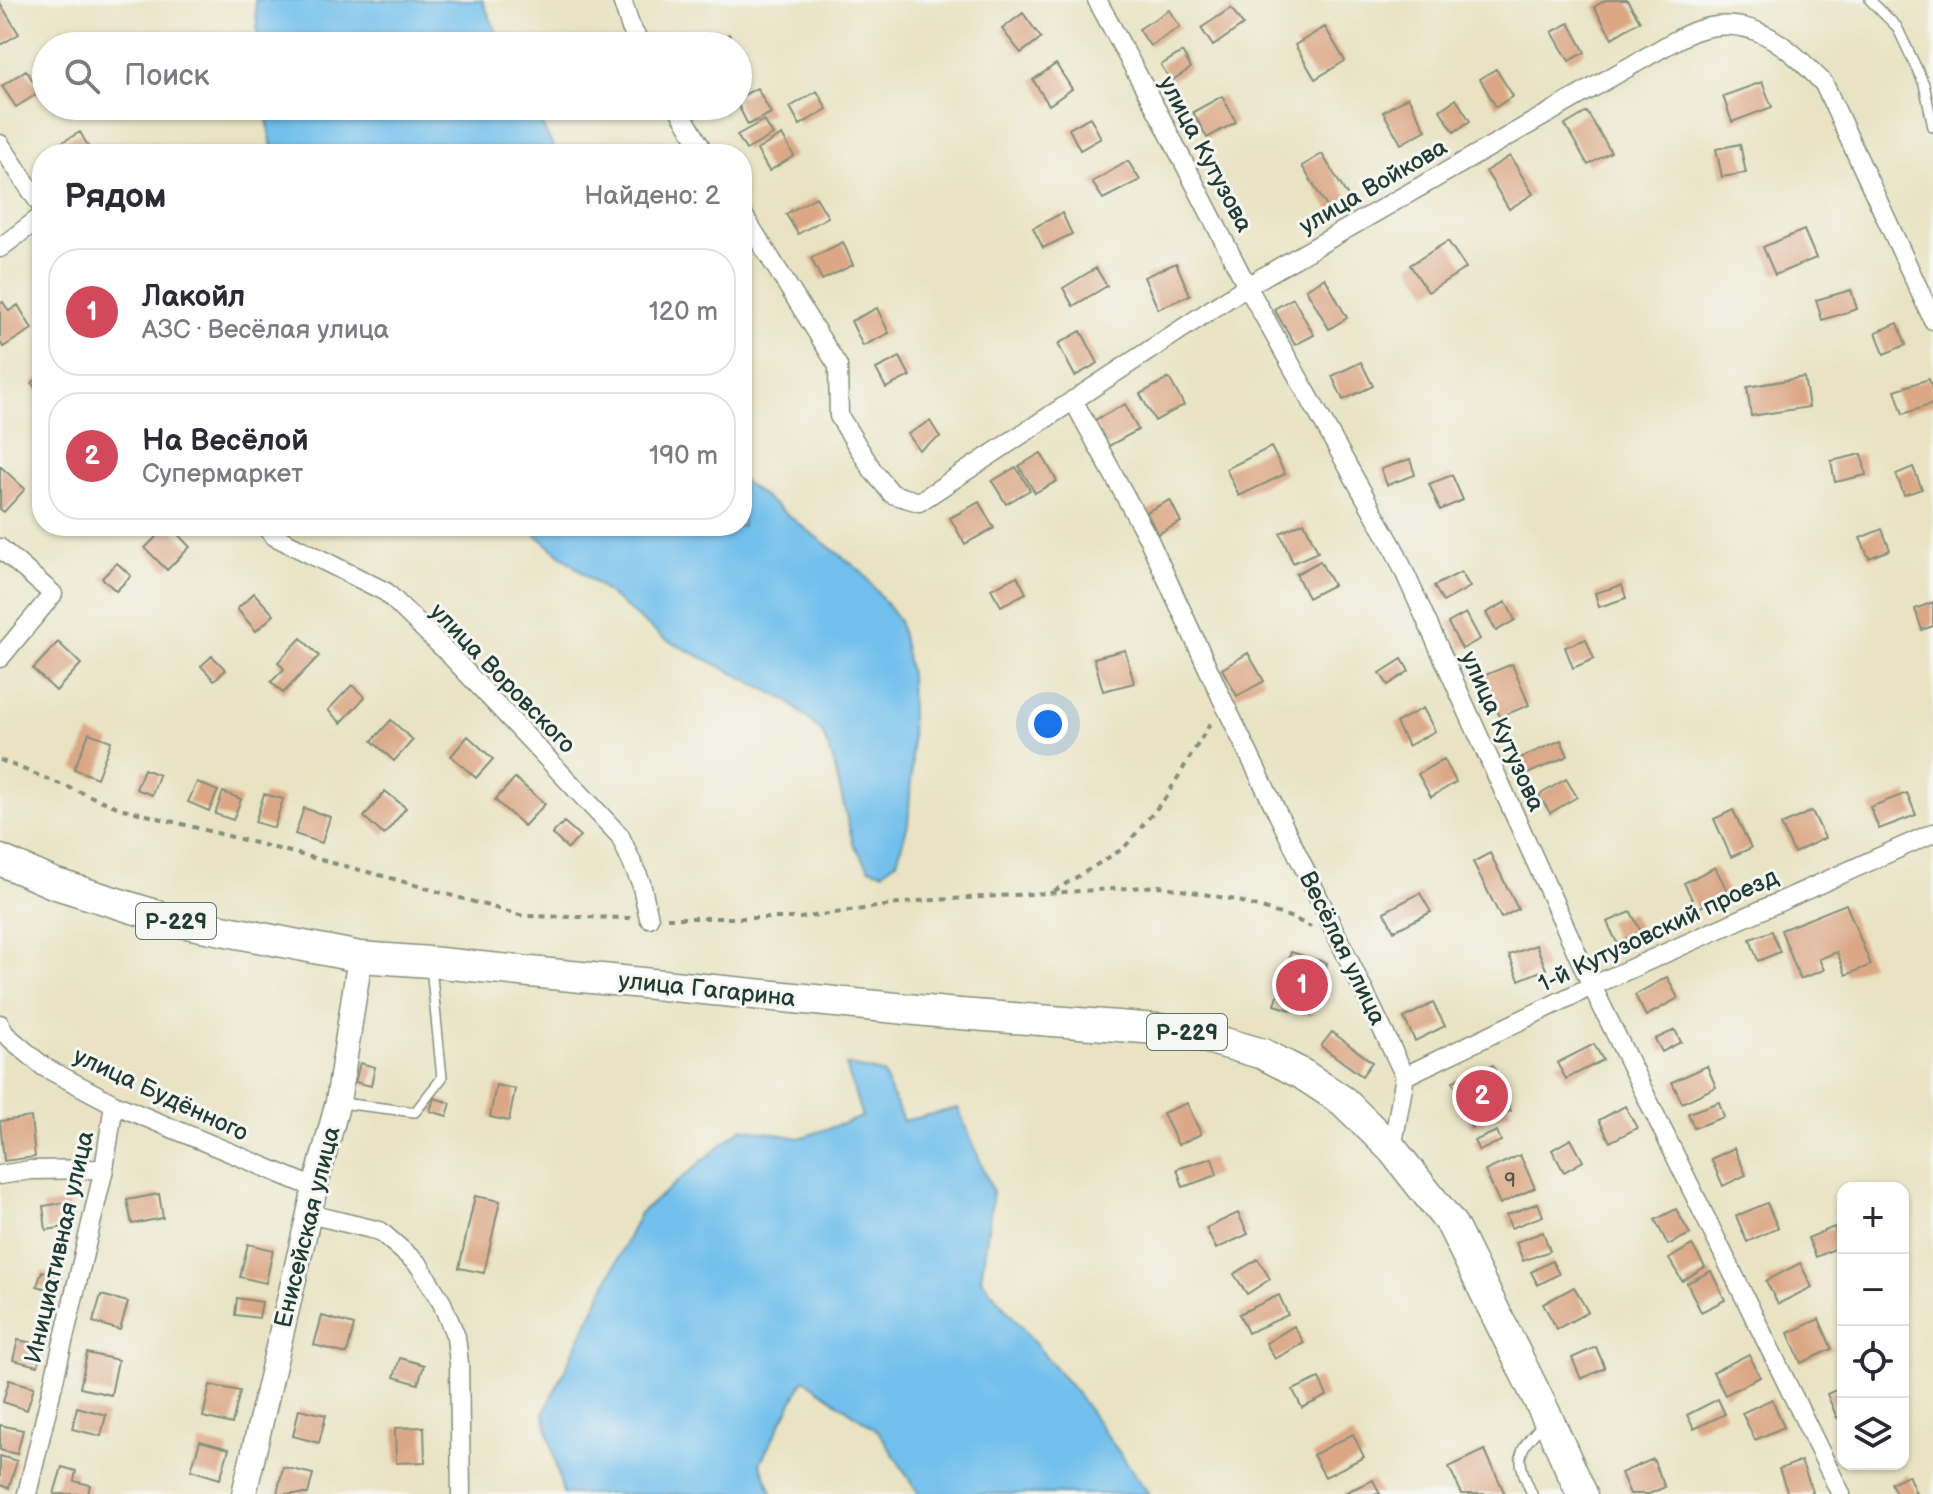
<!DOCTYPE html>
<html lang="ru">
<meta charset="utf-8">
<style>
body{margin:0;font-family:"Balsamiq Sans",sans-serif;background:#f2f2f3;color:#2b2b33}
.controls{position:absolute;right:24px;bottom:24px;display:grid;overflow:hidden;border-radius:16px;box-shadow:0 2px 6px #0004}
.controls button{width:72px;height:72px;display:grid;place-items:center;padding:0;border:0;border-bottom:2px solid #e1e1e2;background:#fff;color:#2b2b33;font:40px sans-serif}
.you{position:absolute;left:1048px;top:724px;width:28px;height:28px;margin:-20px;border:6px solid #fff;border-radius:50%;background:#1a73e8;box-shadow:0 0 0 12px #1a73e833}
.badge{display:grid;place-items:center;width:52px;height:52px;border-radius:50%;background:#d1495b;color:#fff;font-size:26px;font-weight:700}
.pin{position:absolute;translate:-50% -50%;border:4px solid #fff;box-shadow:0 2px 8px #0006}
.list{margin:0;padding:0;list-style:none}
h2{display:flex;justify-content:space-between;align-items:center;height:104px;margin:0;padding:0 32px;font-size:34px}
h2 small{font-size:26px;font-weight:400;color:#7c7c81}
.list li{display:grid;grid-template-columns:52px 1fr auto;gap:24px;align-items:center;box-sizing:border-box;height:128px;margin:0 16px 16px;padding:0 16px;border:2px solid #e1e1e2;border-radius:32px}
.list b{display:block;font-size:30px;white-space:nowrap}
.list p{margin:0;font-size:26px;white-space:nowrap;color:#7c7c81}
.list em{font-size:26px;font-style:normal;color:#7c7c81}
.icon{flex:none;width:44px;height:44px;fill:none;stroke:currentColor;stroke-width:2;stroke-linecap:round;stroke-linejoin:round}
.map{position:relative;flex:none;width:1933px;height:1494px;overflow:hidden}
.search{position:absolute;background:#fff;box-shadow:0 2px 6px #0004;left:32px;top:32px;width:720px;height:88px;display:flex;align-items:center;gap:20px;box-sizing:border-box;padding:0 28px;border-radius:44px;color:#7c7c81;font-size:30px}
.panel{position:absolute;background:#fff;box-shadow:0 2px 6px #0004;left:32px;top:144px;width:720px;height:392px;border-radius:32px}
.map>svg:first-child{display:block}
.water{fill:#71bfec;stroke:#487e90;stroke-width:2}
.building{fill:#dba785}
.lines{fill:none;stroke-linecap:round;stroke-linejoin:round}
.service-casing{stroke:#84907c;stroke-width:12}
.minor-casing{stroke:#84907c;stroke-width:21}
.tertiary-casing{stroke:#84907c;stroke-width:27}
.primary-casing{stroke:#84907c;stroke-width:33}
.path{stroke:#84907c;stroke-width:4;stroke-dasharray:6 6;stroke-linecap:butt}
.service{stroke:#fff;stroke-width:9}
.minor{stroke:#fff;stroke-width:18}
.tertiary{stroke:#fff;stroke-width:24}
.primary{stroke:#fff;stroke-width:30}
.labels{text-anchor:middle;stroke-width:6;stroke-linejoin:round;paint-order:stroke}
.number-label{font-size:20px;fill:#4e5848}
.shield{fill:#f6f6f2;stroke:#60746d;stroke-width:2}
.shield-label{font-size:22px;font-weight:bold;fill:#1f3d34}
.street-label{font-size:24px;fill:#1f3d34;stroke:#f6f6f2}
</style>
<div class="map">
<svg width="1933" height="1494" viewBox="0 0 1933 1494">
<rect width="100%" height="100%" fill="#f6f6f2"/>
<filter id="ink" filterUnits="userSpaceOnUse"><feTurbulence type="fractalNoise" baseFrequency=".0125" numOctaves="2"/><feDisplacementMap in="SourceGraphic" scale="16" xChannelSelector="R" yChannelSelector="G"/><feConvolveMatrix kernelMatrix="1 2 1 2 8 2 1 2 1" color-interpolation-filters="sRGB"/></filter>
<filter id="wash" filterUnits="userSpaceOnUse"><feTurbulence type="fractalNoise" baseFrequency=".006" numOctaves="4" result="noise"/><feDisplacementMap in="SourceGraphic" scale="32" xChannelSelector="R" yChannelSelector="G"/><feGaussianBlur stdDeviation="1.8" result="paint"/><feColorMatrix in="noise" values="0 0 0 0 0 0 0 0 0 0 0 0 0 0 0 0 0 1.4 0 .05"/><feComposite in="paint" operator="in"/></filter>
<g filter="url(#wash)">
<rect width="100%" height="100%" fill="#e9e3c3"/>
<path class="water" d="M255,0H482L503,46H259Z
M265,106H532L557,154H273Z
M742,480L862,572L899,621L910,674L912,766L908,824L897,861L883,872L869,868L853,843L833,760L822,732L787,700L663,638L525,526H742Z
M846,1065L883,1073L903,1121L958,1108L993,1192L981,1279L1078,1395L1149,1494H919L879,1432L804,1379L760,1463L773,1494H563L544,1413L640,1213L742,1128L800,1138L862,1117Z"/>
<g id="blocks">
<path class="building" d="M1606,0H1627L1640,21L1612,38L1594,7Z
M0,3L19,34L0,45Z
M1231,8L1243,25L1213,46L1201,28Z
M1169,10L1180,27L1150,46L1139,29Z
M1023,13L1041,38L1021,53L1002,29Z
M1569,23L1585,52L1569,61L1552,32Z
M1325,27L1345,61L1315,79L1295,45Z
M729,34L735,46H705Z
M1182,52L1191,68L1171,81L1161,65Z
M1056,64L1072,89L1049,105L1033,80Z
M1496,69L1513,96L1496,107L1480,79Z
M26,70L40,92L16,107L2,86Z
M1762,82L1772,107L1732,122L1723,96Z
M757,88L771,113L748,125L738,105V98Z
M817,91L827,109L800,125L790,107Z
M1222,96L1236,122L1207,138L1193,112Z
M1408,97L1426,130L1401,144L1383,112Z
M1456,99L1470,121L1454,132L1440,110Z
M1587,112L1611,152L1588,165L1565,125Z
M1090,117L1101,138L1080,150L1069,129Z
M764,120L773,135L746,150L737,135Z
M80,132L88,146L82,149L85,154H48L47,151Z
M782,135L794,156L769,171L757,150Z
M1740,144L1746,173L1722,177L1716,149Z
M1322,154L1353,205L1333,217L1302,166Z
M1510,156L1533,194L1509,209L1486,171Z
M1128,161L1140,180L1103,199L1092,182Z
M816,197L828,217L798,234L786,214Z
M1062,213L1072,234L1043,248L1033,228Z
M1804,230L1816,258L1775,275L1763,247Z
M1448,241L1466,268L1428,292L1410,265Z
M843,242L853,265L822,280L811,258Z
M1176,263L1190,295L1158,309L1144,277Z
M1096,268L1107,286L1073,306L1063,288Z
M1325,278L1347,318L1329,329L1306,289Z
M1851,290L1857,309L1822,320L1816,300Z
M1293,298L1314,335L1295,345L1274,309Z
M3,302L9,311L18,305L32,329L3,347L0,342V304Z
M877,308L889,333L863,346L851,321Z
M1898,323L1906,345L1884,354L1876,332Z
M1081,331L1098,363L1075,376L1058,344Z
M900,357L910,376L886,388L876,369Z
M1361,362L1373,386L1343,400L1332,376Z
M42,376V398L32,383Z
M1804,377L1809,407L1751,416L1747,387Z
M1169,378L1184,405L1155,421L1140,394Z
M1929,379L1933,393V404L1903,414L1895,390Z
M1125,404L1138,430L1107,447L1093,421Z
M930,421L940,437L919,450L908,434Z
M1271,447L1285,474L1239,496L1226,469Z
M1041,453L1057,481L1035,493L1019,466Z
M1862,454L1866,475L1835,482L1831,461Z
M1410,459L1415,475L1387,485L1381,469Z
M0,466L25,489L4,512L0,509Z
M1016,467L1030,490L1006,504L992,481Z
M1913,467L1922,489L1904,495L1896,474Z
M1452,475L1463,500L1440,510L1429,484Z
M1170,500L1181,522L1158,534L1146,512Z
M979,502L994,528L965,544L950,518Z
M1304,522L1318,552L1293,563L1280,533Z
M167,526H170L190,547L167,570L145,548Z
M1882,529L1890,550L1869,558L1860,538Z
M1320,561L1333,585L1308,598L1296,574Z
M117,563L131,576L116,591L102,578Z
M1461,572L1470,587L1443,602L1434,586Z
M1017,576L1026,593L1001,606L991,589Z
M1622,585L1626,598L1599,607L1595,593Z
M254,593L274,615L256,631L237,609Z
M1506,602L1515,620L1496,631L1486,613Z
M1933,602V626L1922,630L1915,609Z
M1466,613L1480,639L1462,649L1448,623Z
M301,638L319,656L283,693L271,682L284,669L278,662Z
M1586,639L1594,659L1573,668L1565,647Z
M58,642L81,664L56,691L33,669Z
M1125,650L1134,683L1103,691L1094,658Z
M1248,653L1264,681L1237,696L1222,669Z
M212,656L226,670L214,680L201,666Z
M1402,659L1409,671L1388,685L1380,673Z
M1512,664L1529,705L1500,717L1483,676Z
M352,685L365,697L341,723L328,710Z
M1423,708L1435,731L1408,746L1396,723Z
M391,720L413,740L394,761L372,741Z
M89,733L111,741L97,778L74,769Z
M468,736L493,759L476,778L451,756Z
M1561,740L1568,756L1525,775L1518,759Z
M1444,759L1456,782L1431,797L1418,774Z
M144,769L159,775L152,795L136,789Z
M515,778L545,804L524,826L495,800Z
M1566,779L1577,797L1550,813L1539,795Z
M197,782L218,791L209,811L188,802Z
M385,791L406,808L384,835L364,817Z
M223,792L241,799L233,820L215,814Z
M1907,793L1916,815L1879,829L1870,807Z
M264,794L283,799L274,828L255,822Z
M304,808L330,817L322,843L295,834Z
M1733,810L1751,848L1731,857L1714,819Z
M1812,811L1825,838L1794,853L1781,825Z
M564,822L580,836L568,849L552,834Z
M1490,853L1518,909L1501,918L1473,862Z
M1715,867L1728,892L1697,909L1684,883Z
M1420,893L1431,912L1394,931L1384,912Z
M1846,904L1871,965L1846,975L1837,952L1819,959L1824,970L1800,979L1781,930Z
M1631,912L1641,932L1617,943L1607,922Z
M1772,931L1780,952L1758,961L1750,939Z
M1536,945L1546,969L1519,980L1509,955Z
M1291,952L1327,963L1311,1016L1275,1005Z
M1667,977L1678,998L1646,1016L1635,995Z
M1433,1003L1445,1026L1415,1041L1404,1018Z
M1675,1030L1681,1042L1662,1052L1655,1039Z
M1332,1032L1372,1062L1362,1076L1321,1046Z
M1594,1044L1603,1060L1566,1079L1557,1063Z
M360,1063L375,1067L371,1086L355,1082Z
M1493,1065L1511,1111L1471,1128L1453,1081Z
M1707,1066L1716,1087L1682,1103L1672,1082Z
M496,1085L515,1089L509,1121L490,1117Z
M434,1098L451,1103L447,1116L430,1111Z
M1719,1102L1724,1117L1694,1128L1688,1113Z
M1187,1103L1201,1134L1178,1145L1163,1113Z
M1625,1106L1637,1128L1610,1142L1599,1120Z
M31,1117L35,1157L4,1161L0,1121Z
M1497,1131L1501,1141L1479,1151L1474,1141Z
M1571,1139L1583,1161L1564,1172L1552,1150Z
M1734,1148L1746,1175L1723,1186L1711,1159Z
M1520,1155L1535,1188L1500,1204L1485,1171Z
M1212,1158L1217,1175L1183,1187L1177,1169Z
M159,1194L163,1218L132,1224L127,1200Z
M475,1196L500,1201L484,1273L459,1268Z
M69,1202L72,1226L46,1230L43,1206Z
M1538,1203L1543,1216L1511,1228L1506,1215Z
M1767,1203L1778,1228L1747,1242L1736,1216Z
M1676,1209L1690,1234L1668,1245L1655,1220Z
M1238,1213L1248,1234L1216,1249L1206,1228Z
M1834,1227L1842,1246L1816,1257L1808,1238Z
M1543,1232L1550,1251L1523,1261L1516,1242Z
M248,1244L273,1250L266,1283L240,1277Z
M1692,1245L1705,1267L1682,1281L1669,1259Z
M1258,1259L1270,1279L1247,1294L1234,1274Z
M1552,1261L1559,1274L1538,1285L1531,1272Z
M1800,1263L1812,1287L1778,1304L1766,1281Z
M42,1271L61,1277L57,1292L37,1286Z
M1711,1271L1725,1300L1701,1312L1687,1283Z
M1574,1287L1588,1312L1557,1329L1543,1304Z
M101,1295L128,1302L120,1330L93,1322Z
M1279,1295L1288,1315L1248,1333L1239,1314Z
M237,1298L262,1302L259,1318L235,1315Z
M322,1316L354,1325L347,1354L314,1345Z
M1819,1319L1832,1349L1801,1363L1788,1333Z
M1294,1326L1304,1343L1275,1359L1266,1343Z
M18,1340L43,1345L38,1366L13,1360Z
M1596,1347L1605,1368L1581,1379L1572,1358Z
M87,1353L118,1360L111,1395L80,1388Z
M1749,1354L1760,1377L1725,1395L1713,1372Z
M400,1358L424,1365L418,1384L394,1377Z
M1319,1378L1327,1396L1302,1408L1293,1390Z
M9,1380L34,1387L27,1410L3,1402Z
M210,1385L240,1391L232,1424L203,1417Z
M1843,1387V1415L1837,1418L1827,1394Z
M1718,1399L1725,1414L1694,1429L1687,1415Z
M1772,1399L1784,1427L1755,1440L1742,1413Z
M77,1407L106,1415L101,1436L72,1429Z
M299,1409L326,1415L319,1443L293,1436Z
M0,1425L23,1430L17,1454L0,1450Z
M424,1427L425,1462L396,1463L395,1428Z
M1353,1434L1364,1457L1325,1477L1313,1455Z
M200,1441L229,1449L220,1479L191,1470Z
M1485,1450L1505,1494H1462L1449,1467Z
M0,1456L17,1461L9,1488L0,1485Z
M1653,1459L1665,1487L1649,1494H1630L1621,1473Z
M1801,1461L1813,1492L1808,1494H1788L1779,1469Z
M62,1467L76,1471L74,1481L90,1485L88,1494H54Z
M283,1467L313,1474L308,1494H277Z
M1908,1475L1916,1493L1896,1494L1891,1483Z
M1373,1480L1380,1494H1342Z"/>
</g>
</g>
<g filter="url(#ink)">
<use href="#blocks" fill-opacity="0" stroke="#84907c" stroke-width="2"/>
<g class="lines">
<g class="service-casing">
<path id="service" d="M1870,0L1897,27L1924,84L1933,127
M341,1103L415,1112L442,1078L431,967
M1532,1494C1516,1458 1515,1453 1543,1424"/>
</g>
<g class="minor-casing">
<path id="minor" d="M622,0L631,28L642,46
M1097,0L1162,120L1247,286L1394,549L1592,986L1841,1494
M677,106L705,154
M0,144L42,207
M742,213L838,366L839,416L873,471L892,494L919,502L1247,286L1669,44C1678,39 1688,33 1698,30C1753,13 1789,47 1824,84L1933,320
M0,248L42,216
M1073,400L1149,540L1223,701L1405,1076L1392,1149
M265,526L274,536L386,592L450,655L620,836L641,883L649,918
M0,548L53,594L0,658
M0,1024L5,1034L44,1067L114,1104L315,1188
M1405,1076L1592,986L1933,833
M0,1175L31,1170L104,1169
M309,1214L380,1231L419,1265L442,1303L456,1337L459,1363L461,1494
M27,1494L104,1169L114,1104"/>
</g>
<g class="tertiary-casing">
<path id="tertiary" d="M244,1494L315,1188L338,1102L360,957"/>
</g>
<g class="primary-casing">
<path id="primary" d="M0,860L53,883L171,920L360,957L430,962L947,1013L1183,1031L1263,1054L1302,1074L1343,1101L1392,1149L1452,1225L1548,1419L1582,1494"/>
</g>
<path class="path" d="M0,760L120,808L387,877L523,916L631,918
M1054,891L1124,848L1166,797L1213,719
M667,918H800L919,901L1160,886L1236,900L1293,918L1311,927"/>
<use href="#service" class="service"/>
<use href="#minor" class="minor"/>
<use href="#tertiary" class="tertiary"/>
<use href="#primary" class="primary"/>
</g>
</g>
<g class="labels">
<g class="number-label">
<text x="1510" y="1187">9</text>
</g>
<g class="shield">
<rect x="136" y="903" width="80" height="36" rx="6"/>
<rect x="1147" y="1014" width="80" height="36" rx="6"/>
</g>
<g class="shield-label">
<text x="176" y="929">Р-229</text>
<text x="1187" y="1040">Р-229</text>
</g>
<g class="street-label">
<text transform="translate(1206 154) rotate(62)" y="8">улица Кутузова</text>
<text transform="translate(1373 186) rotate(-30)" y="8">улица Войкова</text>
<text transform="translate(503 678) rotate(46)" y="8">улица Воровского</text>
<text transform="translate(1503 731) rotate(66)" y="8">улица Кутузова</text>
<text transform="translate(1658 930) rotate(-25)" y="8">1-й Кутузовский проезд</text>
<text transform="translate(1343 948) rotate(64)" y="8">Весёлая улица</text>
<text transform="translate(707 989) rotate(6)" y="8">улица Гагарина</text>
<text transform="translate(161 1094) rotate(25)" y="8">улица Будённого</text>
<text transform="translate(307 1227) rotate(-76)" y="8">Енисейская улица</text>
<text transform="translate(59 1247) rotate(-77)" y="8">Инициативная улица</text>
</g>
</g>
</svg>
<div class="controls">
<button>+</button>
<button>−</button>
<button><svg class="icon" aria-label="locate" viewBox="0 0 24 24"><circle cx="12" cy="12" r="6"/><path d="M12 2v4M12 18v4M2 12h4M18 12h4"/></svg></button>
<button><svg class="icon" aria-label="layers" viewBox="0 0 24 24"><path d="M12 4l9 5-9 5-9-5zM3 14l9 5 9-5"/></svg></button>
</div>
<div class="you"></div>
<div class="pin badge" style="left:1302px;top:985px">1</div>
<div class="pin badge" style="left:1482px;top:1096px">2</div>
<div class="search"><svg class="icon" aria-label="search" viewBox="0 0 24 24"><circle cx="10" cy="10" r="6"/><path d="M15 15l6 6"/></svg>Поиск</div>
<section class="panel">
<h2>Рядом<small>Найдено: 2</small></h2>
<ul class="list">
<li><span class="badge">1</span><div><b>Лакойл</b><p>АЗС · Весёлая улица</p></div><em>120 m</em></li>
<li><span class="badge">2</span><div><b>На Весёлой</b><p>Супермаркет</p></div><em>190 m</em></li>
</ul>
</section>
</div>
